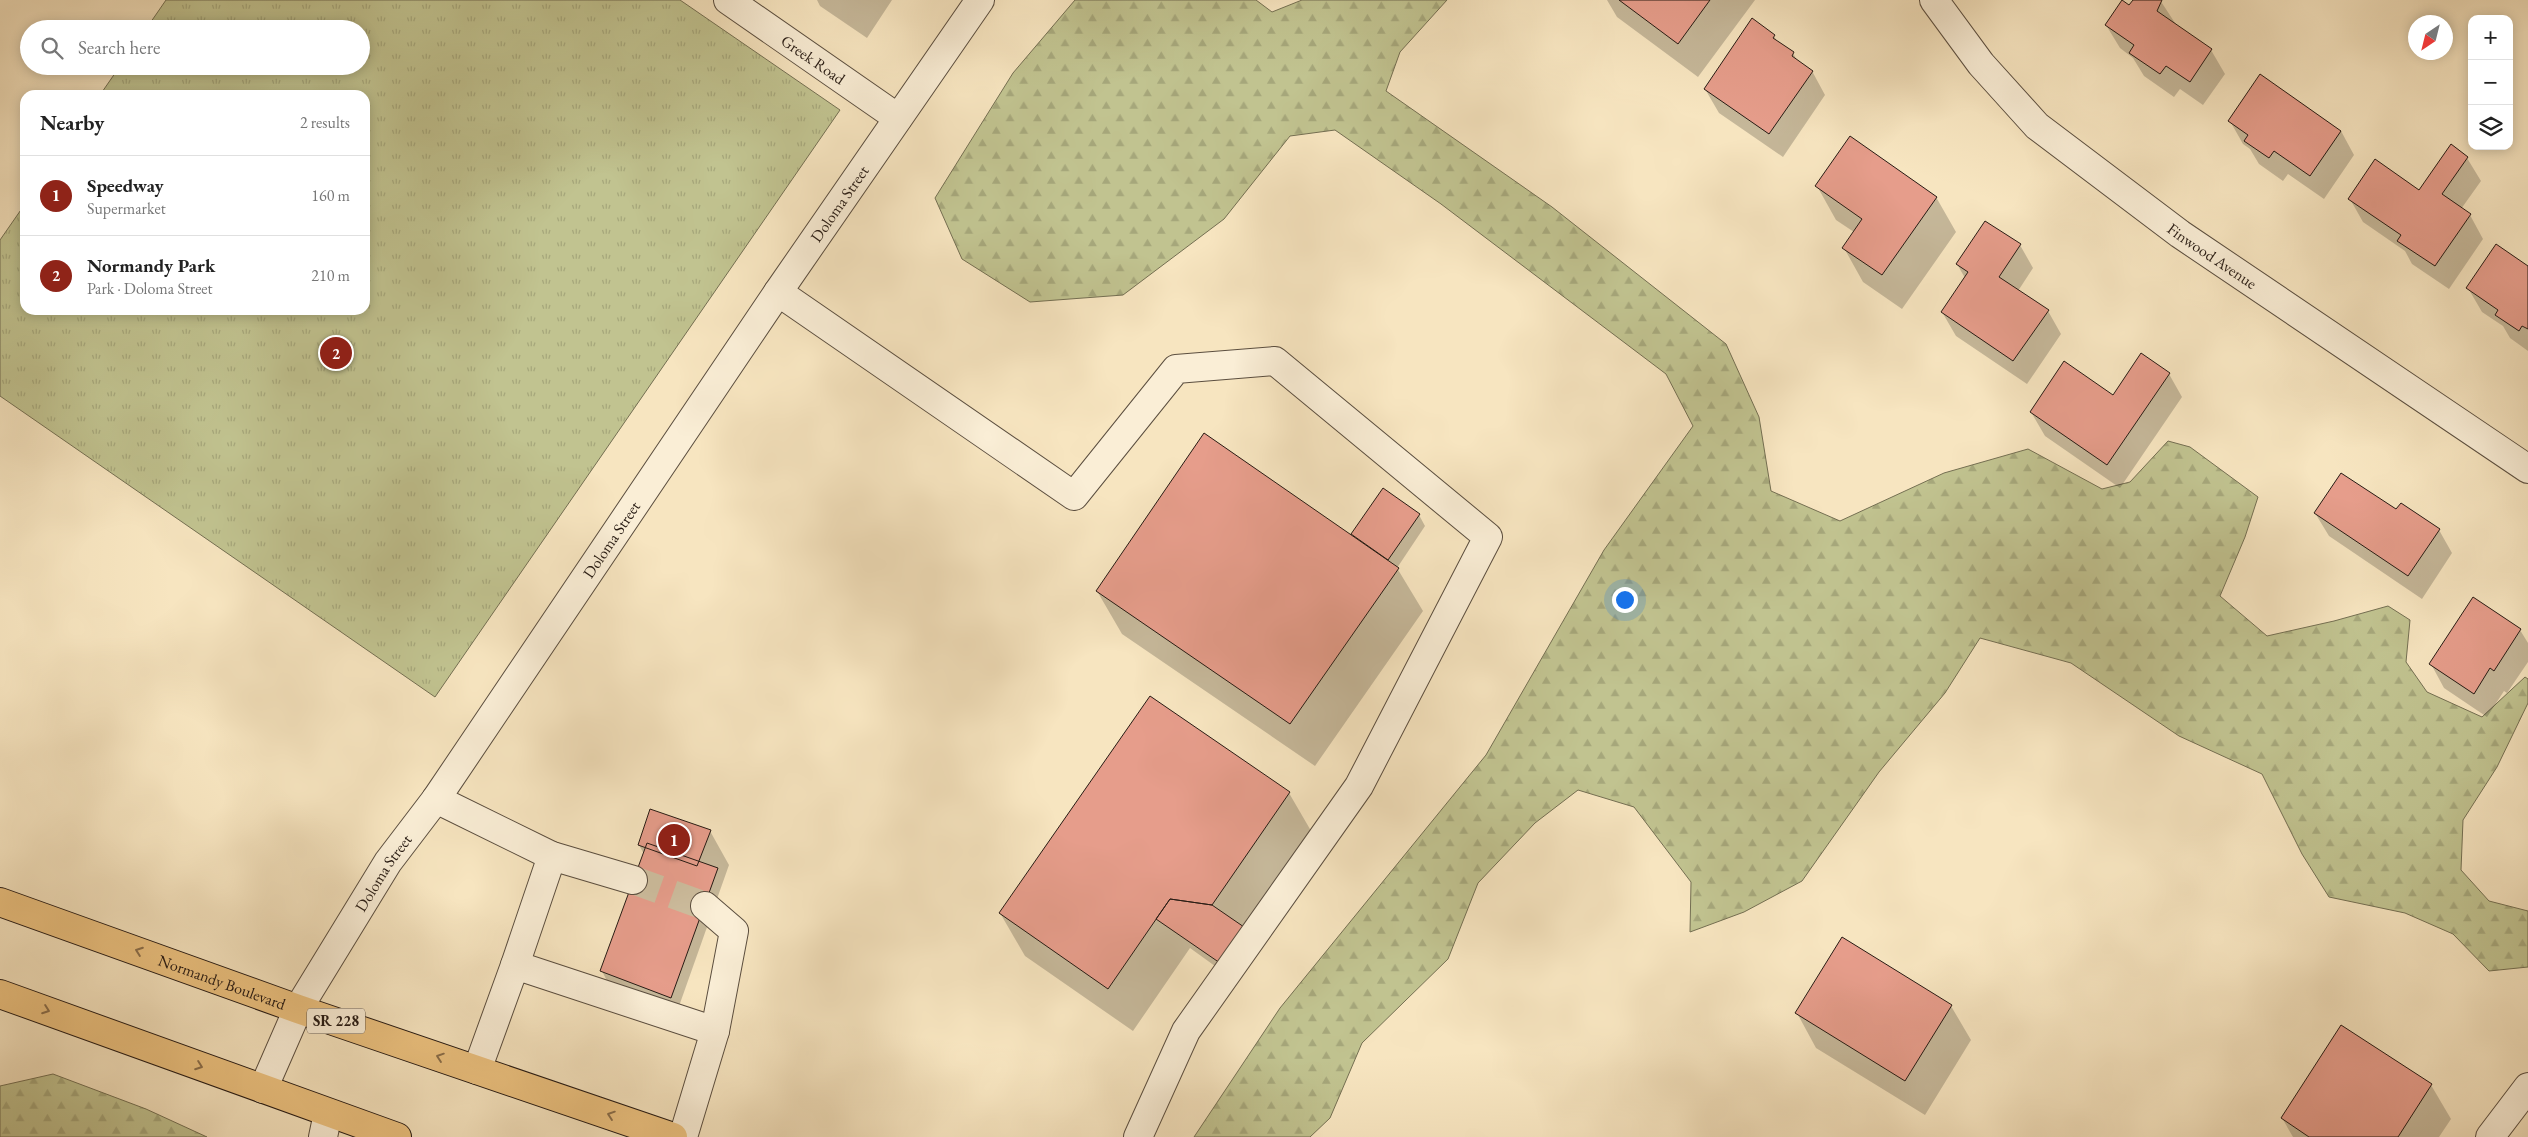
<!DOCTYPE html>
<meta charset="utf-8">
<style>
body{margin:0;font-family:"EB Garamond",serif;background:#f2f2f2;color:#222}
.controls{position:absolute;right:15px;top:15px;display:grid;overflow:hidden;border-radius:10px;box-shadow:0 2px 12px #0003}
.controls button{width:45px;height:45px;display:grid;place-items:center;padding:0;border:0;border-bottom:1px solid #e0e0e0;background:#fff;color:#222;font:25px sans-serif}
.compass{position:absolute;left:2408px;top:15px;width:45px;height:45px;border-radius:50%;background:#fff;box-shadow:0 2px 12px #0003;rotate:215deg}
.you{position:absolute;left:1624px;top:599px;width:18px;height:18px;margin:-12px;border:4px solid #fff;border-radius:50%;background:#1a73e8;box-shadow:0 0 0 8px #1a73e833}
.badge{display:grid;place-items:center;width:32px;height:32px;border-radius:50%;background:#8f2418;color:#fff;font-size:16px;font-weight:700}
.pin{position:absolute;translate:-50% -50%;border:2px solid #fff;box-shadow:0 1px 5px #0006}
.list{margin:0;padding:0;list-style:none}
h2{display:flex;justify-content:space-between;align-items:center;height:65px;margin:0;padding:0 20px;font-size:21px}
h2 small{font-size:16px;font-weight:400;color:#767676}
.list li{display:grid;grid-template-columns:32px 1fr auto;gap:15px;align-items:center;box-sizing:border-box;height:80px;padding:0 20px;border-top:1px solid #e0e0e0}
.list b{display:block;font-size:19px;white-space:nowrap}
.list p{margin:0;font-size:16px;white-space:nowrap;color:#767676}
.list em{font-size:16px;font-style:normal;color:#767676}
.icon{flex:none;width:28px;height:28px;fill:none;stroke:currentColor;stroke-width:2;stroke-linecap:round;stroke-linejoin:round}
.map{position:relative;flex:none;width:2528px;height:1137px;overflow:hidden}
.search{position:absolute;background:#fff;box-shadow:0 2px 12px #0003;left:20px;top:20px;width:350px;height:55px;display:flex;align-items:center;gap:12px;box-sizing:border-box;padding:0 18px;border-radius:28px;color:#767676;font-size:19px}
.panel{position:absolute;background:#fff;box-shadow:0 2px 12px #0003;left:20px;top:90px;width:350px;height:225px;border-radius:15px}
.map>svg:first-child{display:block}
.grass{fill:url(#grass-tufts);stroke:#746f52}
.forest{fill:url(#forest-firs);stroke:#746f52}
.shadow{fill:#0003}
.building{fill:#e69d8b;stroke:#271b14}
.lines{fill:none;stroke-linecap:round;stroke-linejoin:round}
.minor-tunnel{stroke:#cdbd9e;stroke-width:28;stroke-dasharray:28 14;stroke-linecap:butt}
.minor-casing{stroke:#5b4e3f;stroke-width:30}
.major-casing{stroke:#271b14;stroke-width:30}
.minor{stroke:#faeed6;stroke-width:28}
.major{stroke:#ecc280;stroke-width:28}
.oneway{stroke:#8a6e4a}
.labels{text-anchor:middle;stroke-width:4;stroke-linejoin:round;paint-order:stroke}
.shield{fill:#faeed6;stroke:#665a4e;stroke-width:1}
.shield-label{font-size:15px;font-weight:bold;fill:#271b14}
.street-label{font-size:16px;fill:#271b14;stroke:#faeed6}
</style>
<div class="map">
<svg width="2528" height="1137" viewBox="0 0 2528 1137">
<defs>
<pattern id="grass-tufts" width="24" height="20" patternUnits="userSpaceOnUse" patternTransform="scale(1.25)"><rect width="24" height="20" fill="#c1c390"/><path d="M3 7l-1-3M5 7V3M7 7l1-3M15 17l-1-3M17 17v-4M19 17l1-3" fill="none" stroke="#a6a77b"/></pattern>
<pattern id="forest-firs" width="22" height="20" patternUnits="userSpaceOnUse" patternTransform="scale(1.25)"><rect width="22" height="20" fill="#c1c390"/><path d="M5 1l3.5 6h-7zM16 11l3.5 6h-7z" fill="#a6a77b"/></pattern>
</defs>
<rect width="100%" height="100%" fill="#f7e5c0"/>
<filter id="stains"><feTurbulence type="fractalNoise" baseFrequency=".004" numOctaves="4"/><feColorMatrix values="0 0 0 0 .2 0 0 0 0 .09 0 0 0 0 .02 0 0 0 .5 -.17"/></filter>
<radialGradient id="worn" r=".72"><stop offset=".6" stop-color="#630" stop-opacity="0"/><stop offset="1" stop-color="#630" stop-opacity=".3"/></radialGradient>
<path class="grass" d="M166,0H680L840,110L435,697L0,396V240L25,204V310H365V95H100L120,66H361V29H146Z"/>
<path class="forest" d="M1075,0H1256L1272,12L1302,0H1447L1400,52L1386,91L1552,207L1726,344L1759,417L1771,491L1840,521L1944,473L2028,449L2102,489L2130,482L2168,441L2190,447L2258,497L2245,537L2220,596L2267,636L2334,621L2388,606L2410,620L2406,662L2427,692L2482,717L2525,677L2528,679V703L2497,767L2463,820L2461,870L2489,901L2528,911V967L2489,971L2453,934L2405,913L2329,897L2302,854L2262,774L2179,736L2071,663L1980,638L1945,693L1879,772L1802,881L1744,912L1690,932L1691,882L1634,807L1578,790L1535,823L1478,883L1448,959L1362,1043L1330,1118L1310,1137H1194L1280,1008L1486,755L1604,550L1693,426L1666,374L1441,204L1335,130L1290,136L1224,219L1123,295L1030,302L962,259L935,198L1013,73Z
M53,1074L146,1109L207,1137H0V1086Z"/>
<path class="shadow" d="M817,0H892L867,38L820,6Z
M1607,0H1755L1698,77L1617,17Z
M2134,0H2160L2177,26L2211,50L2225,74L2203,105L2180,89L2174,97L2144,76L2133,58L2120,48L2106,25L2129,7Z
M1774,36L1778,43L1793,53L1798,62L1812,71L1825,95L1783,157L1719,113L1705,89Z
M2230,121L2341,131L2354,155L2324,199L2288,174L2283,181L2259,164L2250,149L2243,144Z
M2467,158L2481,181L2461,209L2470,215L2483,239L2449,289L2412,264L2405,251L2363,222L2350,199L2420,192Z
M1817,186L1936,197L1956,232L1902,309L1863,282L1844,248L1854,232L1836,220Z
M2020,245L2033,268L2018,291L2048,311L2061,334L2027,384L1956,336L1942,312L1965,278L1957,264Z
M2528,268V351L2510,338L2503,326L2482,312L2468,288Z
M2169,374L2182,397L2120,488L2045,436L2031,412L2113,396Z
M2396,511L2439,530L2452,553L2422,599L2329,536L2315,513Z
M1419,515L1425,526L1397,568L1423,611L1315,766L1122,634L1097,591L1355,539L1352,534Z
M2520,630L2528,643V662L2507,693L2504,691L2487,717L2444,688L2431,664Z
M1289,793L1314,836L1226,974L1190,948L1133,1031L1025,956L1000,913Z
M710,831L729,865L678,1009L608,983L602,971L644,854L639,845Z
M1951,1006L1971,1040L1925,1115L1816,1048L1797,1013Z
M2431,1085L2451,1119L2439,1137H2293L2282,1118Z"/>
<path class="building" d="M1619,0H1710L1678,44Z
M2122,0L2129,5L2133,0H2162L2157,11L2212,49L2190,82L2166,66L2160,74L2129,53L2134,45L2105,25Z
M1752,18L1775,35L1773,38L1794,52L1792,56L1813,71L1769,134L1704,89Z
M2260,74L2341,131L2310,176L2274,151L2269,158L2244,141L2248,135L2228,121Z
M1850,136L1937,197L1882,275L1842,248L1862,219L1815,186Z
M2451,144L2468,157L2442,194L2471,214L2435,266L2397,241L2401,235L2348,199L2375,159L2419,190Z
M1985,221L2021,244L1999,277L2049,310L2013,361L1941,312L1968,272L1956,264Z
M2496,244L2528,266V329L2522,326L2519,331L2495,315L2498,310L2466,288Z
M2141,353L2170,373L2107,465L2030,412L2064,361L2113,395Z
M1204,433L1399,568L1290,724L1096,591Z
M2341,473L2396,509L2401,503L2440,529L2408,576L2314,513Z
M1383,488L1420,514L1388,560L1351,534Z
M2473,597L2521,629L2494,671L2490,668L2474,694L2429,664Z
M1150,696L1290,792L1212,905L1170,899L1108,989L999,913Z
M650,809L711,830L697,866L638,845Z
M647,843L718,868L671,998L600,971Z
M1170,899L1212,905L1244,927L1220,963L1156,919Z
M1842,937L1952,1005L1905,1081L1795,1013Z
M2341,1025L2432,1084L2398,1137H2309L2281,1118Z"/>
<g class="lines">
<path class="minor-tunnel" d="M633,880L705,906"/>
<g class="minor-casing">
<g id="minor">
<path id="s1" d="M728,0L898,118"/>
<path id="s2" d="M1934,0L1981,64L2037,126L2180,234L2528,469"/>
<path d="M778,292L1074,496L1176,369L1275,361L1488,537L1359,786L1186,1031L1138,1137"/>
<path d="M436,799L552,856L633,880"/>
<path d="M705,906L734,931L715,1031"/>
<path d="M515,965L552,856"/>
<path d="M477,1070L515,965L715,1031L683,1137"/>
<path id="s3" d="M263,1089L298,1009L388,862L436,799L778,292L980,0"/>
<path d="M323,1137L328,1113"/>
<path d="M2490,1137L2528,1087"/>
</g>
</g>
<g class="major-casing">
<g id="major">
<path id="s4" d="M0,902L298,1009L673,1137"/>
<path d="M0,994L397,1137"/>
</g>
</g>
<use href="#minor" class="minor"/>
<use href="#major" class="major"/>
</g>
<defs><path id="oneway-chevron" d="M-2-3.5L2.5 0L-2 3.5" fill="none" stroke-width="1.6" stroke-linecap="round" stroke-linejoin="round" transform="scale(1.25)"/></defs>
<g class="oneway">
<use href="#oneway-chevron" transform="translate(139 951) rotate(-160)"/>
<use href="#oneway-chevron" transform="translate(46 1010) rotate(20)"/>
<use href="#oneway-chevron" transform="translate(440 1057) rotate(-161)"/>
<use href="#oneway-chevron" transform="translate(199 1066) rotate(20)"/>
<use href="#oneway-chevron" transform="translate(611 1115) rotate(-161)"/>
</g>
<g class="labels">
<rect class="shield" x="307" y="1008.5" width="58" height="25" rx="4"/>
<g class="shield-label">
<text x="336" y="1026">SR 228</text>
</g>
<g class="street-label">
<text dy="6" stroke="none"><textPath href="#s1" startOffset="104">Greek Road</textPath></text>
<text dy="6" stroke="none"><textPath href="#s3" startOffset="1058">Doloma Street</textPath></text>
<text dy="6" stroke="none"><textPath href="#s2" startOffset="381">Finwood Avenue</textPath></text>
<text dy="6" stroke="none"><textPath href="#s3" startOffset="652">Doloma Street</textPath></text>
<text dy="6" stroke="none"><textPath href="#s3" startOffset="248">Doloma Street</textPath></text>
<text dy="6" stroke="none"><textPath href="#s4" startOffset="236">Normandy Boulevard</textPath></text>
</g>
</g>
<rect width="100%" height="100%" filter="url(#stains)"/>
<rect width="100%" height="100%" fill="url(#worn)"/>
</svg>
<div class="controls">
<button>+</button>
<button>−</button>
<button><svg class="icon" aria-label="layers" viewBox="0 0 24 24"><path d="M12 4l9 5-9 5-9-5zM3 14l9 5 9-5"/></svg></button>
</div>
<svg class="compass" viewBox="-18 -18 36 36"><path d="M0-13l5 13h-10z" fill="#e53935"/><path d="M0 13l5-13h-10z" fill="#767676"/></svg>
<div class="you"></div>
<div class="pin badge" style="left:674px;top:840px">1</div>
<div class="pin badge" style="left:336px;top:353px">2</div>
<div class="search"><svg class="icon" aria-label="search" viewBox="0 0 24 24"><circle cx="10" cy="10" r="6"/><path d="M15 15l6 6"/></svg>Search here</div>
<section class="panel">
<h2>Nearby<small>2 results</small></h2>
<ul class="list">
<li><span class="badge">1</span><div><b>Speedway</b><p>Supermarket</p></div><em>160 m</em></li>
<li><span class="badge">2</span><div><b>Normandy Park</b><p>Park · Doloma Street</p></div><em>210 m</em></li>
</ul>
</section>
</div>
